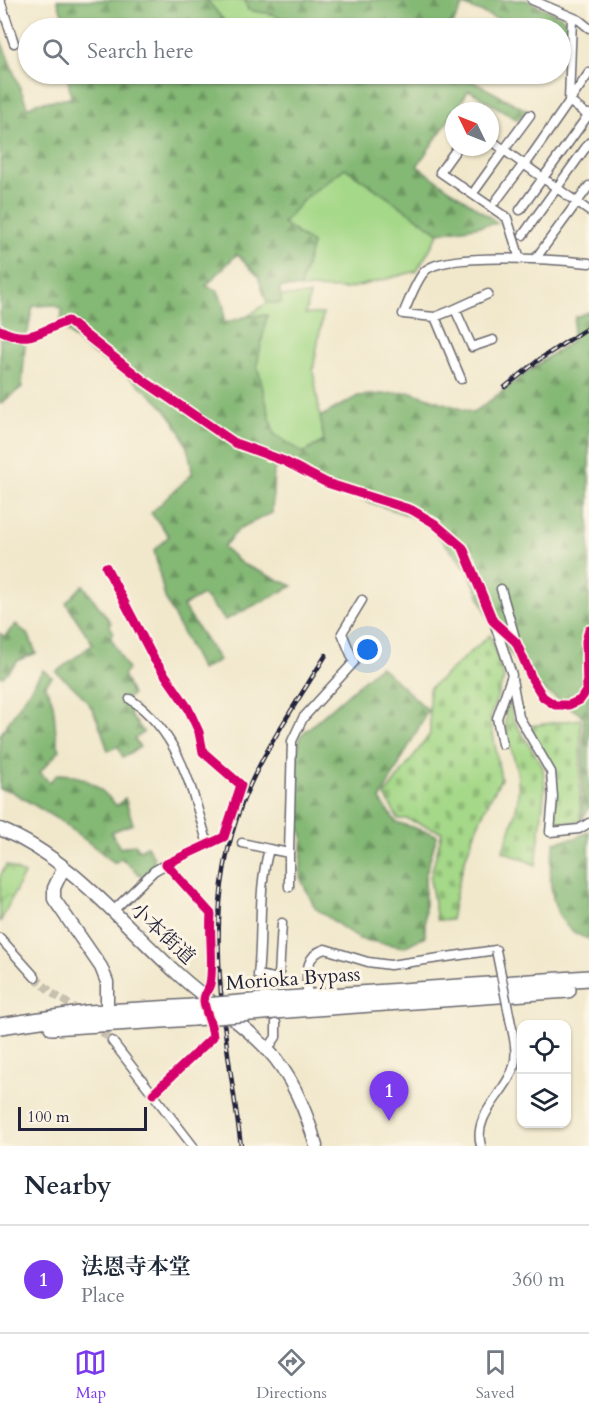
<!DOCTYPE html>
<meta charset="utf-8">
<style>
body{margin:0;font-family:Cardo,"Noto Serif JP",serif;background:#f2f2f3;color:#1f2937}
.controls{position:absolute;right:18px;bottom:18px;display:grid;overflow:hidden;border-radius:12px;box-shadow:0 2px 4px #0004}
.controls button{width:54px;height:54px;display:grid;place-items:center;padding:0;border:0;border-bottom:2px solid #e0e1e3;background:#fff;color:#1f2937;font:30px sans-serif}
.compass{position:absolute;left:445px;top:102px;width:54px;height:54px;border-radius:50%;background:#fff;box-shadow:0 2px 4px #0004;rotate:313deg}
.scale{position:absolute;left:18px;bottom:15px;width:129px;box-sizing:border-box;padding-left:6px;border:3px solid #22223b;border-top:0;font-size:16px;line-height:21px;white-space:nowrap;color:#22223b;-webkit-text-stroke:4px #fcf5e5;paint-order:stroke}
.you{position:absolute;left:368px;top:650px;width:21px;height:21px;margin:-15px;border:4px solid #fff;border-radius:50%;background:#1a73e8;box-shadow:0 0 0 9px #1a73e833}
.badge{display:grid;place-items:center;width:39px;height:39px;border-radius:50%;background:#7c3aed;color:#fff;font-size:20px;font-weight:700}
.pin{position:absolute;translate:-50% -50px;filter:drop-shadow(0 2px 3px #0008)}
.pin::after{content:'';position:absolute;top:32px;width:21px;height:18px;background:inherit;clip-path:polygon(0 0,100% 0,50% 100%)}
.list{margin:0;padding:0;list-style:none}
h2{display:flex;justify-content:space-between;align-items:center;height:78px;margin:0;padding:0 24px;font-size:26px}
h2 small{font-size:20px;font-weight:400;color:#747a83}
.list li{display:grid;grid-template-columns:39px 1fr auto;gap:18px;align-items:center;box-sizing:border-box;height:108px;padding:0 24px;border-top:2px solid #e0e1e3}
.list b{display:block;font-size:22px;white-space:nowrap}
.list p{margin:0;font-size:20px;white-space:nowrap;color:#747a83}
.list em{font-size:20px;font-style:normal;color:#747a83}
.icon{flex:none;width:33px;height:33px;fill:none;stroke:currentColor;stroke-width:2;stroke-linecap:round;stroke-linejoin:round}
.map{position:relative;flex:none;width:589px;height:1146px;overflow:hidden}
.search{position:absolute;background:#fff;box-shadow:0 2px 4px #0004;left:18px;right:18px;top:18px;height:66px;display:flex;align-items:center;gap:15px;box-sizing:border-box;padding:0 21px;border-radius:33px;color:#747a83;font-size:22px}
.sheet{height:186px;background:#fff}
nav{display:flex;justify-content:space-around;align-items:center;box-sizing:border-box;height:84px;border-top:2px solid #e0e1e3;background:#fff;font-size:16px;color:#747a83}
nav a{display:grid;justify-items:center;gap:3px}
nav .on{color:#7c3aed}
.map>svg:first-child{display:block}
.grass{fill:#a5d888;stroke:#647d62;stroke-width:1.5}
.forest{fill:url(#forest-firs);stroke:#536d58;stroke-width:1.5}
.cemetery{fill:url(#cemetery-stones);stroke:#647d62;stroke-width:1.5}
.park{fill:url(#park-crowns);stroke:#647d62;stroke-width:1.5}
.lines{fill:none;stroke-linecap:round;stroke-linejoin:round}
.street-tunnel{stroke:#c8c0af;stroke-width:8;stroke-dasharray:8 4;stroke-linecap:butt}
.street-casing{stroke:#6a676e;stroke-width:11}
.secondary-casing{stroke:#6a676e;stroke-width:15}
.highway-casing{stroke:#6a676e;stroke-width:18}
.street{stroke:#fff;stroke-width:8}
.secondary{stroke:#fff;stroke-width:12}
.highway{stroke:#fff;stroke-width:15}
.rail-casing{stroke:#22223b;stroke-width:4.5}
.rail{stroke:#fcf5e5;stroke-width:2;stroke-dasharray:7;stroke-linecap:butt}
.street-bridge-casing{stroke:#6a676e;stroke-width:11;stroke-linecap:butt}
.highway-bridge-casing{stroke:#6a676e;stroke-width:18;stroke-linecap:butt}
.street-bridge{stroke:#fff;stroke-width:8}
.highway-bridge{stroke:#fff;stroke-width:15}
.cycleway-casing{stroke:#fcf5e5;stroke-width:13}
.cycleway{stroke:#d6006c;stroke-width:9}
.labels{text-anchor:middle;stroke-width:6;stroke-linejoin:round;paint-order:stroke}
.street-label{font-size:20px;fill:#22223b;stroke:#fcf5e5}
</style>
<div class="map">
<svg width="589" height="1146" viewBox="0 0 589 1146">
<defs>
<pattern id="forest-firs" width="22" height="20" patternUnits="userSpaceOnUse" patternTransform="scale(1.5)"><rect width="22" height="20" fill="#84b874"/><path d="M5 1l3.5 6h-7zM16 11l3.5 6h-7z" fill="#6c9560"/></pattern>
<pattern id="cemetery-stones" width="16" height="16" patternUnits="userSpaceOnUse" patternTransform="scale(1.5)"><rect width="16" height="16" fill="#a5d888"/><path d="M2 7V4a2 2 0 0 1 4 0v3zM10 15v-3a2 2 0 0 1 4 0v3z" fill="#8eb976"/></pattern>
<pattern id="park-crowns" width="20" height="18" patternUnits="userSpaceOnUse" patternTransform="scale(1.5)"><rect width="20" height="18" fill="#a5d888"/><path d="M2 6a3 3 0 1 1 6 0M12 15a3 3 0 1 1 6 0" fill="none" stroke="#8eb976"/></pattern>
</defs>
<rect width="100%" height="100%" fill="#fcf5e5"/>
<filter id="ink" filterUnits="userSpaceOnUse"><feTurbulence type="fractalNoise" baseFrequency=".0167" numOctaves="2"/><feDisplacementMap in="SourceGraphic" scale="12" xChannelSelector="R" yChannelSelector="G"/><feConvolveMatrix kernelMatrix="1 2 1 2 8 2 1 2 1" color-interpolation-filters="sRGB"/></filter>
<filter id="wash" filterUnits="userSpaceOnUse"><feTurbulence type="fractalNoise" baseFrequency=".008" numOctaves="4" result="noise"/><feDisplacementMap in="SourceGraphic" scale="24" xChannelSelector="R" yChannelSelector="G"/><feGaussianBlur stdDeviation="1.35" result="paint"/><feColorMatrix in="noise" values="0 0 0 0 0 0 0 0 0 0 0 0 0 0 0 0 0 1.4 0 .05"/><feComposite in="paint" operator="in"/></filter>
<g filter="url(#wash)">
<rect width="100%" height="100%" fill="#f1e8cc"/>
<path class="grass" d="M207,0H245L248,10L272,14L290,22L291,28H230Z
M345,168L439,233L417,271L347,289L300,288L312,244L283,223L304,199Z
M310,295L305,314H323L313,370L324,441L303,453L274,434L257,365L267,315L248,316L267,303H280V296Z"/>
<path class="forest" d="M57,0H207L230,28H59L63,16Z
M245,0H526L562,17L568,24L565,47L561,45L560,28H520L463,5L451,28H291L290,22L272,14L248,10Z
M0,38L28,108L36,103L71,98L67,74H459L528,111L518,120L469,90L417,166L498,223L439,233L345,168L304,199L283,223L312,244L300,288L280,287L281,303H267L258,276L237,254L206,286L218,291L224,306V323L248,316L267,315L257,365L274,434L303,453L324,441L320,417L358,396L411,392L473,413C507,390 536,362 571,342L575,317L589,312V807L582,820L584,717L528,679L494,630L468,570L431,528L420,519L333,490L284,465L274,469L272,513L240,528L223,547L242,564L293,586L225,620L203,595L183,606L219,660L201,670L165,598L154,550L169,536L151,513L192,474C189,423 153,393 113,366C105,360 96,357 89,351C79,344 70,334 61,326L62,309L55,305L33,306L25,346L22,387L0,404Z
M83,585L111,623L109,624L114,633L110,636L128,670L123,674L132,695L125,700L136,708L129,714L144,732L134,739L140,747L123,758L118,746L108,751C95,708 91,700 56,672L93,644L66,603Z
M16,624L29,636L36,653L19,660L3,677L0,676V633L4,637Z
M380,666L428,710L380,800L396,822L437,835L425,877V936L404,947L359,939L315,908L300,877L303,835L293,817L295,766L300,736Z
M43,670L52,677L44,686C60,703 51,730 60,750L40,772L49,782L58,774C85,774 100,787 117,806L125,798L133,824L111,832L120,848L135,844L140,850L147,846L154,858L153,864L143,878L121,858L115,863L62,822L11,791L0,789V735Z
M589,831V939C548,928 546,876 555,842L576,838Z"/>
<path class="cemetery" d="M490,635L504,678L490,717L501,779C475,823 459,869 451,920H437L430,879L442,832L407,819H398L385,795L430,734L429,689Z
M510,698L512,718L543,767L545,787L536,865L503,851C511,828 521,804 518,779C515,745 497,734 510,698Z
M581,719L580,821L554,823C559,773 553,768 529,726Z"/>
<path class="park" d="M6,865L24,874L0,922V876Z"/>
</g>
<g filter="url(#ink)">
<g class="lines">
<path class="street-tunnel" d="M35,977L52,993L82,1013
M93,1024L112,1041"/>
<g class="street-casing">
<path id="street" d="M0,0L14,43
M532,0L579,20L589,28
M572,18L569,101L589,116
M491,140L504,150L530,115
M458,147L440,172L507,218L520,259
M525,165L589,73
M476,189L504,150L589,211
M496,201L523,165
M520,210L589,114
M523,235L589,143
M536,258L589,186
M455,309L488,294
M435,317L455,309L472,347L493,340
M0,330C30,345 40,330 68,321L144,381L235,443L284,461L327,483L412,510L434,523L463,548L493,621L516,642L532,679L543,697L555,705H569L580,700L587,690L586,641L589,630
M461,379L435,317L403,314C409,301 415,283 424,272C441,251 561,260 589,263
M106,567L154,659L188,708L199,732L203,752L241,785L224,837L166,864L211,914C208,936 213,961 210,983C209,990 204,993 204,1001
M501,589L516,641
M494,622L512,675L497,718L502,744
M512,679L519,717L551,772L553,797L550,832L579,829L589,823
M130,699C180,733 192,790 208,845
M242,843L269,849C257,892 263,931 258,975L279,979
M269,849L289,853V887
M289,853L292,741L303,718L354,662L342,633L362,600
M112,912L154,871L166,864
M0,938L35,977
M278,993L282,923
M307,998C308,979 302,956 325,949L368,962L390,965L496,950
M112,1041L193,1146
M268,1049L276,1037V1023
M153,1094L213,1037L209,1016
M481,1146C472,1114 507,1093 514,1066C518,1051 513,1034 510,1019"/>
</g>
<g class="secondary-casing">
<path id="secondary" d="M0,829C73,859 122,924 179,975C207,1001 241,1021 267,1049C291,1074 307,1113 316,1146
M64,867L54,888V899L101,967L107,982V1018"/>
</g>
<g class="highway-casing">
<path id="highway" d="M286,999L589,978
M287,1010L568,990
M0,1026L88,1013L193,1007
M52,1027L193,1018"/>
</g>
<use href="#street" class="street"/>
<use href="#secondary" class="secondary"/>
<use href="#highway" class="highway"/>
<g class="rail-casing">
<path id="rail" d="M505,387L540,359L589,327
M241,1146C226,1029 198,915 243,801C264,749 297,702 326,655"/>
</g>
<use href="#rail" class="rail"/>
<g class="street-bridge-casing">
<path id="street-bridge" d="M496,950L510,1019"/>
</g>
<g class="highway-bridge-casing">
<path id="highway-bridge" d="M193,1007L286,999
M193,1018L287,1010"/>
</g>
<use href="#street-bridge" class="street-bridge"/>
<use href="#highway-bridge" class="highway-bridge"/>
<g class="cycleway-casing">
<path id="cycleway" d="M0,330C30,345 40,330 68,321L144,381L235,443L284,461L327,483L412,510L434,523L463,548L493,621L516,642L532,679L543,697L555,705H569L580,700L587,690L586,641L589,630
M106,567L154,659L188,708L199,732L203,752L241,785L224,837L166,864L211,914C209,936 214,965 210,984C208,991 204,993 204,1001C205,1013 212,1022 213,1037L153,1094"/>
</g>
<use href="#cycleway" class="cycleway"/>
</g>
</g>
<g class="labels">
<g class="street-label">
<text transform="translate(163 933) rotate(43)" y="7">小本街道</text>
<text transform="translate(293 978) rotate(-4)" y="7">Morioka Bypass</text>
</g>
</g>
</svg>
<div class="controls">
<button><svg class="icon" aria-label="locate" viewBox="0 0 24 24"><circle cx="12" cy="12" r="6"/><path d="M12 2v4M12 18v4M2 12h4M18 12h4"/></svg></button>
<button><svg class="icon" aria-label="layers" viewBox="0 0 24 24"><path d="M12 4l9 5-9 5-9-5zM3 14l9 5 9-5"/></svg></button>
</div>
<svg class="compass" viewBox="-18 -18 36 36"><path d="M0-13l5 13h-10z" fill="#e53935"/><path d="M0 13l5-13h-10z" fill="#747a83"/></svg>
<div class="scale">100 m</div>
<div class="you"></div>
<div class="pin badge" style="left:389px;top:1121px">1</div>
<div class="search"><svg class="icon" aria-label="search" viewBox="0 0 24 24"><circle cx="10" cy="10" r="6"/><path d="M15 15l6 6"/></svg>Search here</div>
</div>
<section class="sheet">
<h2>Nearby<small></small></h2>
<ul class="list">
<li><span class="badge">1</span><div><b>法恩寺本堂</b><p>Place</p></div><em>360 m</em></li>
</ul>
</section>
<nav>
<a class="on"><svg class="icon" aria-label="map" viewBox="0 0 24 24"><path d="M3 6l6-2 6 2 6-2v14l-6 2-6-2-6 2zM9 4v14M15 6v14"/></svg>Map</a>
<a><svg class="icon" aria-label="directions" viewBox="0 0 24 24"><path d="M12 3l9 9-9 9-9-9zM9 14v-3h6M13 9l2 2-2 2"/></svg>Directions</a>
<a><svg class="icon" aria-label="saved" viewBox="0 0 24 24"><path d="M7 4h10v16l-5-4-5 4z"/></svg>Saved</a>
</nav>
